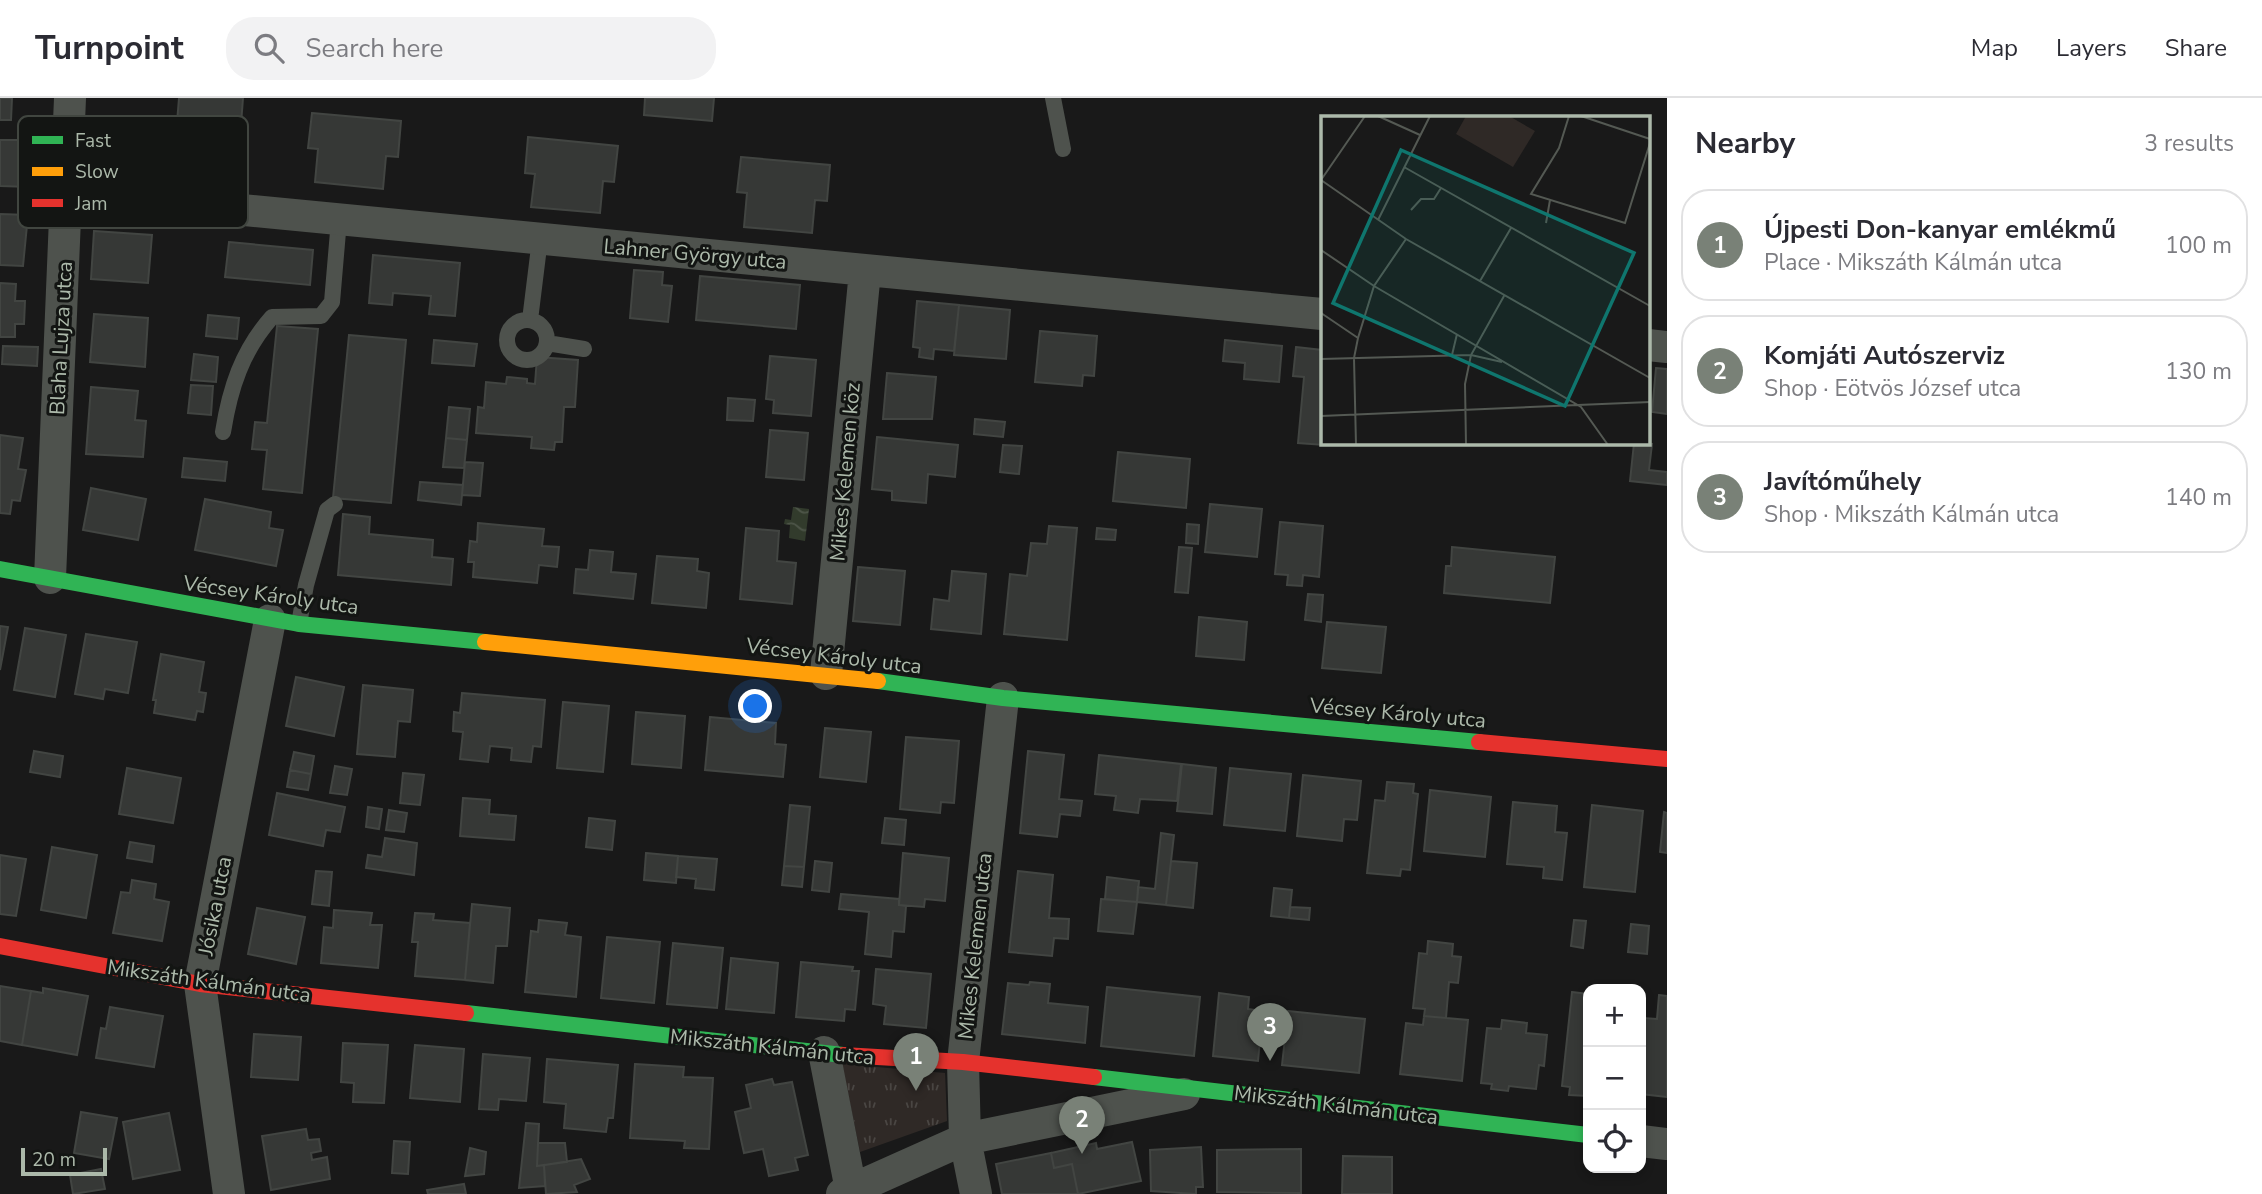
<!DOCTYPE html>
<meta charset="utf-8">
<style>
body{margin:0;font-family:"Nunito Sans",sans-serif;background:#f2f2f3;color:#2b2b33}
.controls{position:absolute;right:21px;bottom:21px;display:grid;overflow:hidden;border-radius:14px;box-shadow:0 4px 10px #0003}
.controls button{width:63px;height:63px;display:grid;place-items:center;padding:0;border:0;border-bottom:2px solid #e1e1e2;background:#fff;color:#2b2b33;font:35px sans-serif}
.scale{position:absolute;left:21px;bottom:18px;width:86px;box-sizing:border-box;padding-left:7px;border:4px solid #acb9aa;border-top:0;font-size:19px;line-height:24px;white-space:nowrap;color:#acb9aa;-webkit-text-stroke:5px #131513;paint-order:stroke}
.you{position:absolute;left:756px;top:609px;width:24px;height:24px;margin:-18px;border:5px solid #fff;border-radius:50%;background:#1a73e8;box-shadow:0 0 0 10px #1a73e833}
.badge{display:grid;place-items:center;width:46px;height:46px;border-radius:50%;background:#798177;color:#fff;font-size:23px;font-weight:700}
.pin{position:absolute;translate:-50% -58px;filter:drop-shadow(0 2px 4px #0008)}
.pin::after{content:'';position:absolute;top:37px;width:24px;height:21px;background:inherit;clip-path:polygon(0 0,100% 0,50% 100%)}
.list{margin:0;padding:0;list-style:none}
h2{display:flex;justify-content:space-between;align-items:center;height:91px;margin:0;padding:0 28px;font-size:30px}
h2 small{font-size:23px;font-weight:400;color:#7c7c81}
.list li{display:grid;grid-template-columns:46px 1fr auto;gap:21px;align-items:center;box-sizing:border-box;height:112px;margin:0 14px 14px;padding:0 14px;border:2px solid #e1e1e2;border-radius:28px}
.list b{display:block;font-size:26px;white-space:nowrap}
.list p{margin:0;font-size:23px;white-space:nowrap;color:#7c7c81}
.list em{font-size:23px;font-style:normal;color:#7c7c81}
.icon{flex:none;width:38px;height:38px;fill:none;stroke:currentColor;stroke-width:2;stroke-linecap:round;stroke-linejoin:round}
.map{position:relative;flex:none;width:1667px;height:1096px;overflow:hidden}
header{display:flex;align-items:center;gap:42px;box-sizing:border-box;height:98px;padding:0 35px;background:#fff;border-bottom:2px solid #e1e1e2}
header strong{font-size:33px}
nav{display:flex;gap:38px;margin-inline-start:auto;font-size:24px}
.search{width:490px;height:63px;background:#f2f2f3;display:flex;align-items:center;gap:18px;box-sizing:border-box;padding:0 24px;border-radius:28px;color:#7c7c81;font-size:26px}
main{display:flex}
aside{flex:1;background:#fff}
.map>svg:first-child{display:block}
.park{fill:url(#park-tufts)}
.water{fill:url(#water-waves)}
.building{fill:#363836;stroke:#424542;stroke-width:2}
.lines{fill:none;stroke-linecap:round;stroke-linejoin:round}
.lane{stroke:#4e524d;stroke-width:16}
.street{stroke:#4e524d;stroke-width:32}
.fast{stroke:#30b455;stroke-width:16}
.slow{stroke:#ff9f0a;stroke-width:16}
.jam{stroke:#e5322d;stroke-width:16}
.labels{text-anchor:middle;stroke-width:6;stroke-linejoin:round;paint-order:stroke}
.street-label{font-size:21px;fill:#acb9aa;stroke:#131513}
.inset-road{fill:none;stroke:#545953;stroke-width:2}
.view{fill:#0f766e;fill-opacity:0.15;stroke:#0f766e;stroke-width:3.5}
.inset-edge{fill:none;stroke:#acb9aa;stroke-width:3.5}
.key{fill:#131513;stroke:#414640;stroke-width:2}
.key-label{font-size:19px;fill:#acb9aa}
</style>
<header>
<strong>Turnpoint</strong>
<div class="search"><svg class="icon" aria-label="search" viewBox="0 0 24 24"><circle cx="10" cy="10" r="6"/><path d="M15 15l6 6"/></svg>Search here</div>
<nav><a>Map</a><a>Layers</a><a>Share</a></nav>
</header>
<main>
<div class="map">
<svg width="1667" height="1096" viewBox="0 0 1667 1096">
<defs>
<pattern id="park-tufts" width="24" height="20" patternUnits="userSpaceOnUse" patternTransform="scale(1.75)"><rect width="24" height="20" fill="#2f2926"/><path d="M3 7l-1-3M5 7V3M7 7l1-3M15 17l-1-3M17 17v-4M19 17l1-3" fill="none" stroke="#4a4643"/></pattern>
<pattern id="water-waves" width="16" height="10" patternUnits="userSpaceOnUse" patternTransform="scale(1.75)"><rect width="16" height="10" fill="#323b2c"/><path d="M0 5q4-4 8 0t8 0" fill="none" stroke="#4d5548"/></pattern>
</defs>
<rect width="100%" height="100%" fill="#191919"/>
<path class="park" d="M842,966L945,975L947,1023L860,1054Z"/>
<path class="water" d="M793,409L809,411L805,443L789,440L790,427L784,426L785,421L791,422Z"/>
<path class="building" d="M0,0H12L11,22H0Z
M179,0H243L237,79L173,74Z
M645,0H714L712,23L644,17Z
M312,15L401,23L398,59L386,58L383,91L315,84L318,51L308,50Z
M528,39L618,48L614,84L603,83L600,115L531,109L535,76L525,75Z
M0,42H21L20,54H32L31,89L0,88Z
M741,59L830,67L827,103L815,102L812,135L744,129L747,95L737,94Z
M0,116L28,117L23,168L0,167Z
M94,133L152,137L148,185L91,181Z
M229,144L313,152L310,187L225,179Z
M373,157L460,165L455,218L429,216L431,198L393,195L392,207L369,205Z
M634,172L663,174L662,187L672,188L668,224L630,220Z
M700,178L800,187L796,231L696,222Z
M0,185L16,186L15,203H25L24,226H15V239H0Z
M917,203L959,207L954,253L934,251L933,261L919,259L920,250L913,249Z
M959,207L1010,212L1006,261L954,257Z
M94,216L148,220L145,269L90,264Z
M208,217L239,220L237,241L206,238Z
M277,228L318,231L302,395L263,391L267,352L252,351L255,324L267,325Z
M1040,233L1097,238L1094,278L1083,277L1082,288L1035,284Z
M349,237L406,242L391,405L333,400Z
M434,242L477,246L474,268L432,265Z
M1225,242L1282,248L1279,284L1244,281L1245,265L1223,263Z
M3,248L38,249L37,268L2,266Z
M1296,249L1322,252L1324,347L1298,345L1304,279L1293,278Z
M194,256L218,259L216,284L191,282Z
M770,258L816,262L811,318L773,315L774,302L766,301Z
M537,259L578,262L575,309H564L562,344H555L554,352L531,350L532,339L476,335L478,309L484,310L486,284L506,286L507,279L527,281V285L535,286Z
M1656,270L1667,271V316L1652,314Z
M887,275L936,279L932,321H883Z
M191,287L213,288L211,317L188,315Z
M91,289L138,293L135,322L146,323L143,359L86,356Z
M728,300L755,302L753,323L727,322Z
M449,309L470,311L467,342L446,340Z
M975,321L1005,324L1003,339L974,336Z
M770,332L808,335L804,382L766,379Z
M0,337L23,340L18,371L26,372L20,403L12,402L10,416L0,415Z
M877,339L958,347L955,379L928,376L926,405L892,402V393L872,391Z
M446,340L467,342L464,370L443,369Z
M1634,345L1652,346L1649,372L1667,374V387L1630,383Z
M1003,347L1022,348L1019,376L1000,374Z
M1118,354L1190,361L1186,410L1113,403Z
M184,360L227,364L225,383L182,379Z
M465,364L483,365L480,398L462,397Z
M420,384L463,387L461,407L418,402Z
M91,390L146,401L138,442L83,432Z
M205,401L271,414L269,430L283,432L276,468L195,452Z
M1210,406L1262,411L1257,459L1205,454Z
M343,416L370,419L369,436L433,442L432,459L453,461L451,487L338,477Z
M1280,424L1323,428L1319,479L1303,477L1302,488L1287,487L1288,477L1275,476Z
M478,425L544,431L542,448L559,449L557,469L539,467L537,485L473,479L474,464H468L470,443L477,444Z
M1187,426L1199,427L1198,446L1186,445Z
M1049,428L1077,430L1067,542L1004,536L1010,476L1027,478L1031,445L1047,446Z
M746,430L779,433L777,463L796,465L792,506L740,501Z
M1097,430L1116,432L1115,442L1096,441Z
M1179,449L1192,450L1188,495L1175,494Z
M1452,449L1555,459L1550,505L1444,495L1446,468H1451Z
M590,452L613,454L611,474L636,476L633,501L574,495L576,471L588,472Z
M657,458L698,461L697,473L709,475L706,510L652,505Z
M858,469L905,473L900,527L853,523Z
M952,473L986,476L981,536L931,531L934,501L949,503Z
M1308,496L1323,497L1321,524L1305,522Z
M1199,519L1247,524L1244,562L1196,558Z
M1327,524L1386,529L1381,575L1322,570Z
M0,528L8,529L0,572Z
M25,530L66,537L55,599L14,592Z
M86,536L137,544L128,595L105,591L103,601L75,596Z
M161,556L204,564L199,594L206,595L203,614L197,613L195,622L154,615L156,602H153Z
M296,579L344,589L334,638L286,628Z
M363,587L413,592L410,624L398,623L395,659L357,656Z
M462,595L545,602L541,649L533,648L531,664L511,662L512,650L490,648L488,664L460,661L463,634L453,633L454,614L460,615Z
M563,604L609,608L603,674L557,670Z
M636,614L685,618L681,670L632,666Z
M710,619L776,625L775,646L786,647L783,679L705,672Z
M825,630L871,634L866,684L820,679Z
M906,639L959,643L954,705L941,704L940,715L900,711Z
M34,653L63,658L60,679L30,674Z
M1028,653L1064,657L1059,701L1082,703L1080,718L1060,716L1057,739L1020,735Z
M294,654L314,658L311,676L290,672Z
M1099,657L1181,666L1177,703L1140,701L1138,715L1114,712L1116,698L1095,696Z
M1182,666L1216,670L1212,716L1177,713Z
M335,668L352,671L347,697L330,695Z
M127,670L181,680L173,725L119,716Z
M1230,670L1291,676L1285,733L1224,727Z
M290,672L311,676L308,692L287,689Z
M403,675L424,677L420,707L400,705Z
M1303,677L1361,683L1357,722L1344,721L1342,743L1297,738Z
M1387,684L1414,686L1413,695L1418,696L1410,772L1401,771L1400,778L1367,775L1375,702L1385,703Z
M1430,692L1491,699L1485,759L1424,753Z
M277,695L345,709L340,734L326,732L323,748L269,737Z
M463,700L490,702L489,716L516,718L514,742L460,738Z
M1513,704L1557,708L1555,734L1567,735L1562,782L1543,780L1544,769L1507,766Z
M790,707L810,709L804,769L784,768Z
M1592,707L1643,713L1635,794L1584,789Z
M368,709L382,711L379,731L366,729Z
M389,712L407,715L404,734L386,732Z
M1664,714L1667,715V755L1660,754Z
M589,720L615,723L612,752L586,749Z
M885,720L906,722L904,747L882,745Z
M1161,735L1174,737L1166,807L1137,804L1138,789L1155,791Z
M385,740L417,745L414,777L366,770L368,757L382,759Z
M130,744L154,748L152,764L127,760Z
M52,749L97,757L86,820L41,812Z
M646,755L678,758L676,785L644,782Z
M903,755L949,760L945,803L925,801L924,809L899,807Z
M0,757L26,761L16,818L0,816Z
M678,758L717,761L714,792L695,790L696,781L676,779Z
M815,763L832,765L829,794L812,792Z
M1171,763L1197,765L1193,810L1166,807Z
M784,768L804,769L802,789L782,787Z
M316,773L332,774L329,808L312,806Z
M1018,773L1053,777L1049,820L1069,821L1068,841L1054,840L1052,858L1009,854Z
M1107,779L1139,783L1137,804L1105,801Z
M132,782L156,786L154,801L169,804L162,843L113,835L121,794L130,795Z
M1274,790L1292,792L1289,820L1271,818Z
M841,796L899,801V807L906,808L904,834L893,833L891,859L865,856L869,814L839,811Z
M1101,801L1137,804L1133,836L1098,833Z
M472,806L510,810L507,848H496L493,885L465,882Z
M1290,809L1310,810L1309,822L1289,820Z
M257,810L305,819L296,866L248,856Z
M334,812L372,815L370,827H382L378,870L321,865L324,829L333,830Z
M415,815L434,816L433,822L470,825L465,882L415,878L418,844H412Z
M539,822L567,825L565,837L581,839L576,899L525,894L531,833L538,834Z
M1574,822L1586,823L1583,850L1571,848Z
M1631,826L1649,828L1647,856L1628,854Z
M607,839L660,844L654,905L601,900Z
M1428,843L1453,846L1452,858L1461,859L1458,885L1449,884L1446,920L1424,918L1425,911L1413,910L1419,855L1427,856Z
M673,845L723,850L717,910L667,906Z
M731,860L778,865L774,915L726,911Z
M801,864L853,869L852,873H859L855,912L845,911L844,923L796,919Z
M876,871L931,876L926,930L884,926L886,908L873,906Z
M1030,884L1050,886L1048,905L1088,909L1085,945L1002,936L1008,885L1029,887Z
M0,888L31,893L22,947L0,943Z
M1107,889L1200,899L1194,958L1101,948Z
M43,890L88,898L77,957L22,947L31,893L43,895Z
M1572,894L1588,896V998L1569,997L1570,989L1562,988Z
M1219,895L1249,899L1248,911L1263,913L1258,963L1213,958Z
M1659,897L1667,898V999L1641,996L1644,920L1657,921Z
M110,909L163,918L154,969L96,960L101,930L106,931Z
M1288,913L1365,921L1359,975L1282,967Z
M1424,918L1468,922L1462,983L1400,976L1406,925L1423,927Z
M1502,922L1527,925L1526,935L1547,937L1544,968L1539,967L1536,991L1509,988L1508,993L1491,991L1492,986L1481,985L1487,930L1501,931Z
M254,936L301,939L298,982L251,979Z
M343,945L388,947L384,1005L353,1004L354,985L341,984Z
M415,947L464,951L460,1004L410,1000Z
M483,956L530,960L526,1003L499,1001L498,1012L479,1011Z
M547,961L618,967L613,1020H608L606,1034L564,1030L566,1006L544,1004Z
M635,966L684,969L683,979L713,980L709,1051L684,1050L685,1043L630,1040Z
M772,981L774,987L792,984L808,1057L795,1060L798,1072L769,1078L763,1051L744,1055L735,1014L751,1010L746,987Z
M81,1014L117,1020L109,1061L74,1055Z
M169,1015L180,1072L133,1081L123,1024Z
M526,1025L539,1026L537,1068L544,1067L545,1088L519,1090Z
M306,1031L308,1042L319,1041L321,1053L311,1055L312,1062L327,1059L330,1081L271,1092L262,1038Z
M394,1043L410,1044L408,1076L392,1075Z
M1132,1044L1141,1083L1078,1096L1072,1066L1054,1070L1051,1055L1096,1045L1097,1051Z
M538,1045H565L567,1064L537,1068Z
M1201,1049L1203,1089H1196V1096L1151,1093L1150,1052Z
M470,1050L486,1054L484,1076L465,1078Z
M1301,1051V1095L1217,1094V1052Z
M1051,1055L1054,1070L1072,1066L1078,1096H1002L996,1066Z
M1343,1058L1392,1059V1096H1342Z
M581,1061L590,1081L574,1087L577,1094L546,1096L544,1067Z
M101,1071L105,1091L73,1096L70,1077Z
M464,1086L466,1096H428L427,1092Z"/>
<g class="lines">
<path class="lane" d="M1053,0L1063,51
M530,222L540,141
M507 242a20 20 0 1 1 40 0a20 20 0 1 1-40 0Z
M547,245L584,251
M223,334C230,290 242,253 272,219L321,218L332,204L339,122
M299,526L306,487L327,412L335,406"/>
<path class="street" d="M67,95L1322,216
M1648,247L1667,249
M50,480L70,0
M826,576L865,173
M824,954L851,1092
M1641,1043L1667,1046
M229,1096L200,886L270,522
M842,1096L965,1041L1184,996
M976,1096L965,1041L963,964L1003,600"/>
<path class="fast" d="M0,471L299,526L485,544
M878,583L1003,600L1479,644
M466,915L843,957
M1094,979L1588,1037"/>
<path class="slow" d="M485,544L878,583"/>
<path class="jam" d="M1479,644L1667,661
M0,848L200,886L466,915
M843,957L963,964L1094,979"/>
</g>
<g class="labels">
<g class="street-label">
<text transform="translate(695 156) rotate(5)" y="7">Lahner György utca</text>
<text transform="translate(61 240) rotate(-87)" y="7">Blaha Lujza utca</text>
<text transform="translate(845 374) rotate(-85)" y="7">Mikes Kelemen köz</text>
<text transform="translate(271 497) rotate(8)" y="7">Vécsey Károly utca</text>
<text transform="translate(834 558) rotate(7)" y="7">Vécsey Károly utca</text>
<text transform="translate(1398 615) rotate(5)" y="7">Vécsey Károly utca</text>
<text transform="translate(215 808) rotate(-79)" y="7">Jósika utca</text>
<text transform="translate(975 848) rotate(-84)" y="7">Mikes Kelemen utca</text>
<text transform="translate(209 883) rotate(8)" y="7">Mikszáth Kálmán utca</text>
<text transform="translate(772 949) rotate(6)" y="7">Mikszáth Kálmán utca</text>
<text transform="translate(1336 1007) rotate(7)" y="7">Mikszáth Kálmán utca</text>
</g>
</g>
<g transform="translate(1321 18)">
<rect width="329" height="329" fill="#191919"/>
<path d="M145,0H188L214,15L192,51L135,18Z" fill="#2f2926"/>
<path class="inset-road" d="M57,0L99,19M248,0L238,32L210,78L304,107L329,27M260,0L329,23M83,51L329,190M0,64L85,123L329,262M0,64L44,0M90,94L100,83H113L120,72M57,104L109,0M225,107L229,84M0,134L53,170L260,291L287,329M159,165L190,112M0,197L37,222M131,239L136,218M0,243L150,239L181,246M0,300L329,286M35,329L33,242L37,222L53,170L85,123M145,329L144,268L150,239L183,180"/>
<path class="view" d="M80,34L313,137L244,290L12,187Z"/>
<rect width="329" height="329" class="inset-edge"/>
</g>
<rect x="18" y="18" width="230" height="112" rx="10" class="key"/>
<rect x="32" y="38" width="31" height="8" fill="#30b455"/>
<rect x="32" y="69" width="31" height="9" fill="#ff9f0a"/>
<rect x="32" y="101" width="31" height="8" fill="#e5322d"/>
<g class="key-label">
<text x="75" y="49">Fast</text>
<text x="75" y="80">Slow</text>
<text x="75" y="112">Jam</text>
</g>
</svg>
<div class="controls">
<button>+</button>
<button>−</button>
<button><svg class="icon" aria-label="locate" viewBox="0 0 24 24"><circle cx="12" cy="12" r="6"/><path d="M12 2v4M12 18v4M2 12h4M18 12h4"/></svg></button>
</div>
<div class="scale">20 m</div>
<div class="you"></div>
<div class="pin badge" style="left:916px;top:993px">1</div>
<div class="pin badge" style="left:1082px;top:1056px">2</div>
<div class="pin badge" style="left:1270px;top:963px">3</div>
</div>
<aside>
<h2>Nearby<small>3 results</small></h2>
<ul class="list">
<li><span class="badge">1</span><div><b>Újpesti Don-kanyar emlékmű</b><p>Place · Mikszáth Kálmán utca</p></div><em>100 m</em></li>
<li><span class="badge">2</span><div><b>Komjáti Autószerviz</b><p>Shop · Eötvös József utca</p></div><em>130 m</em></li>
<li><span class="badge">3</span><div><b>Javítóműhely</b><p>Shop · Mikszáth Kálmán utca</p></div><em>140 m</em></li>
</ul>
</aside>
</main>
